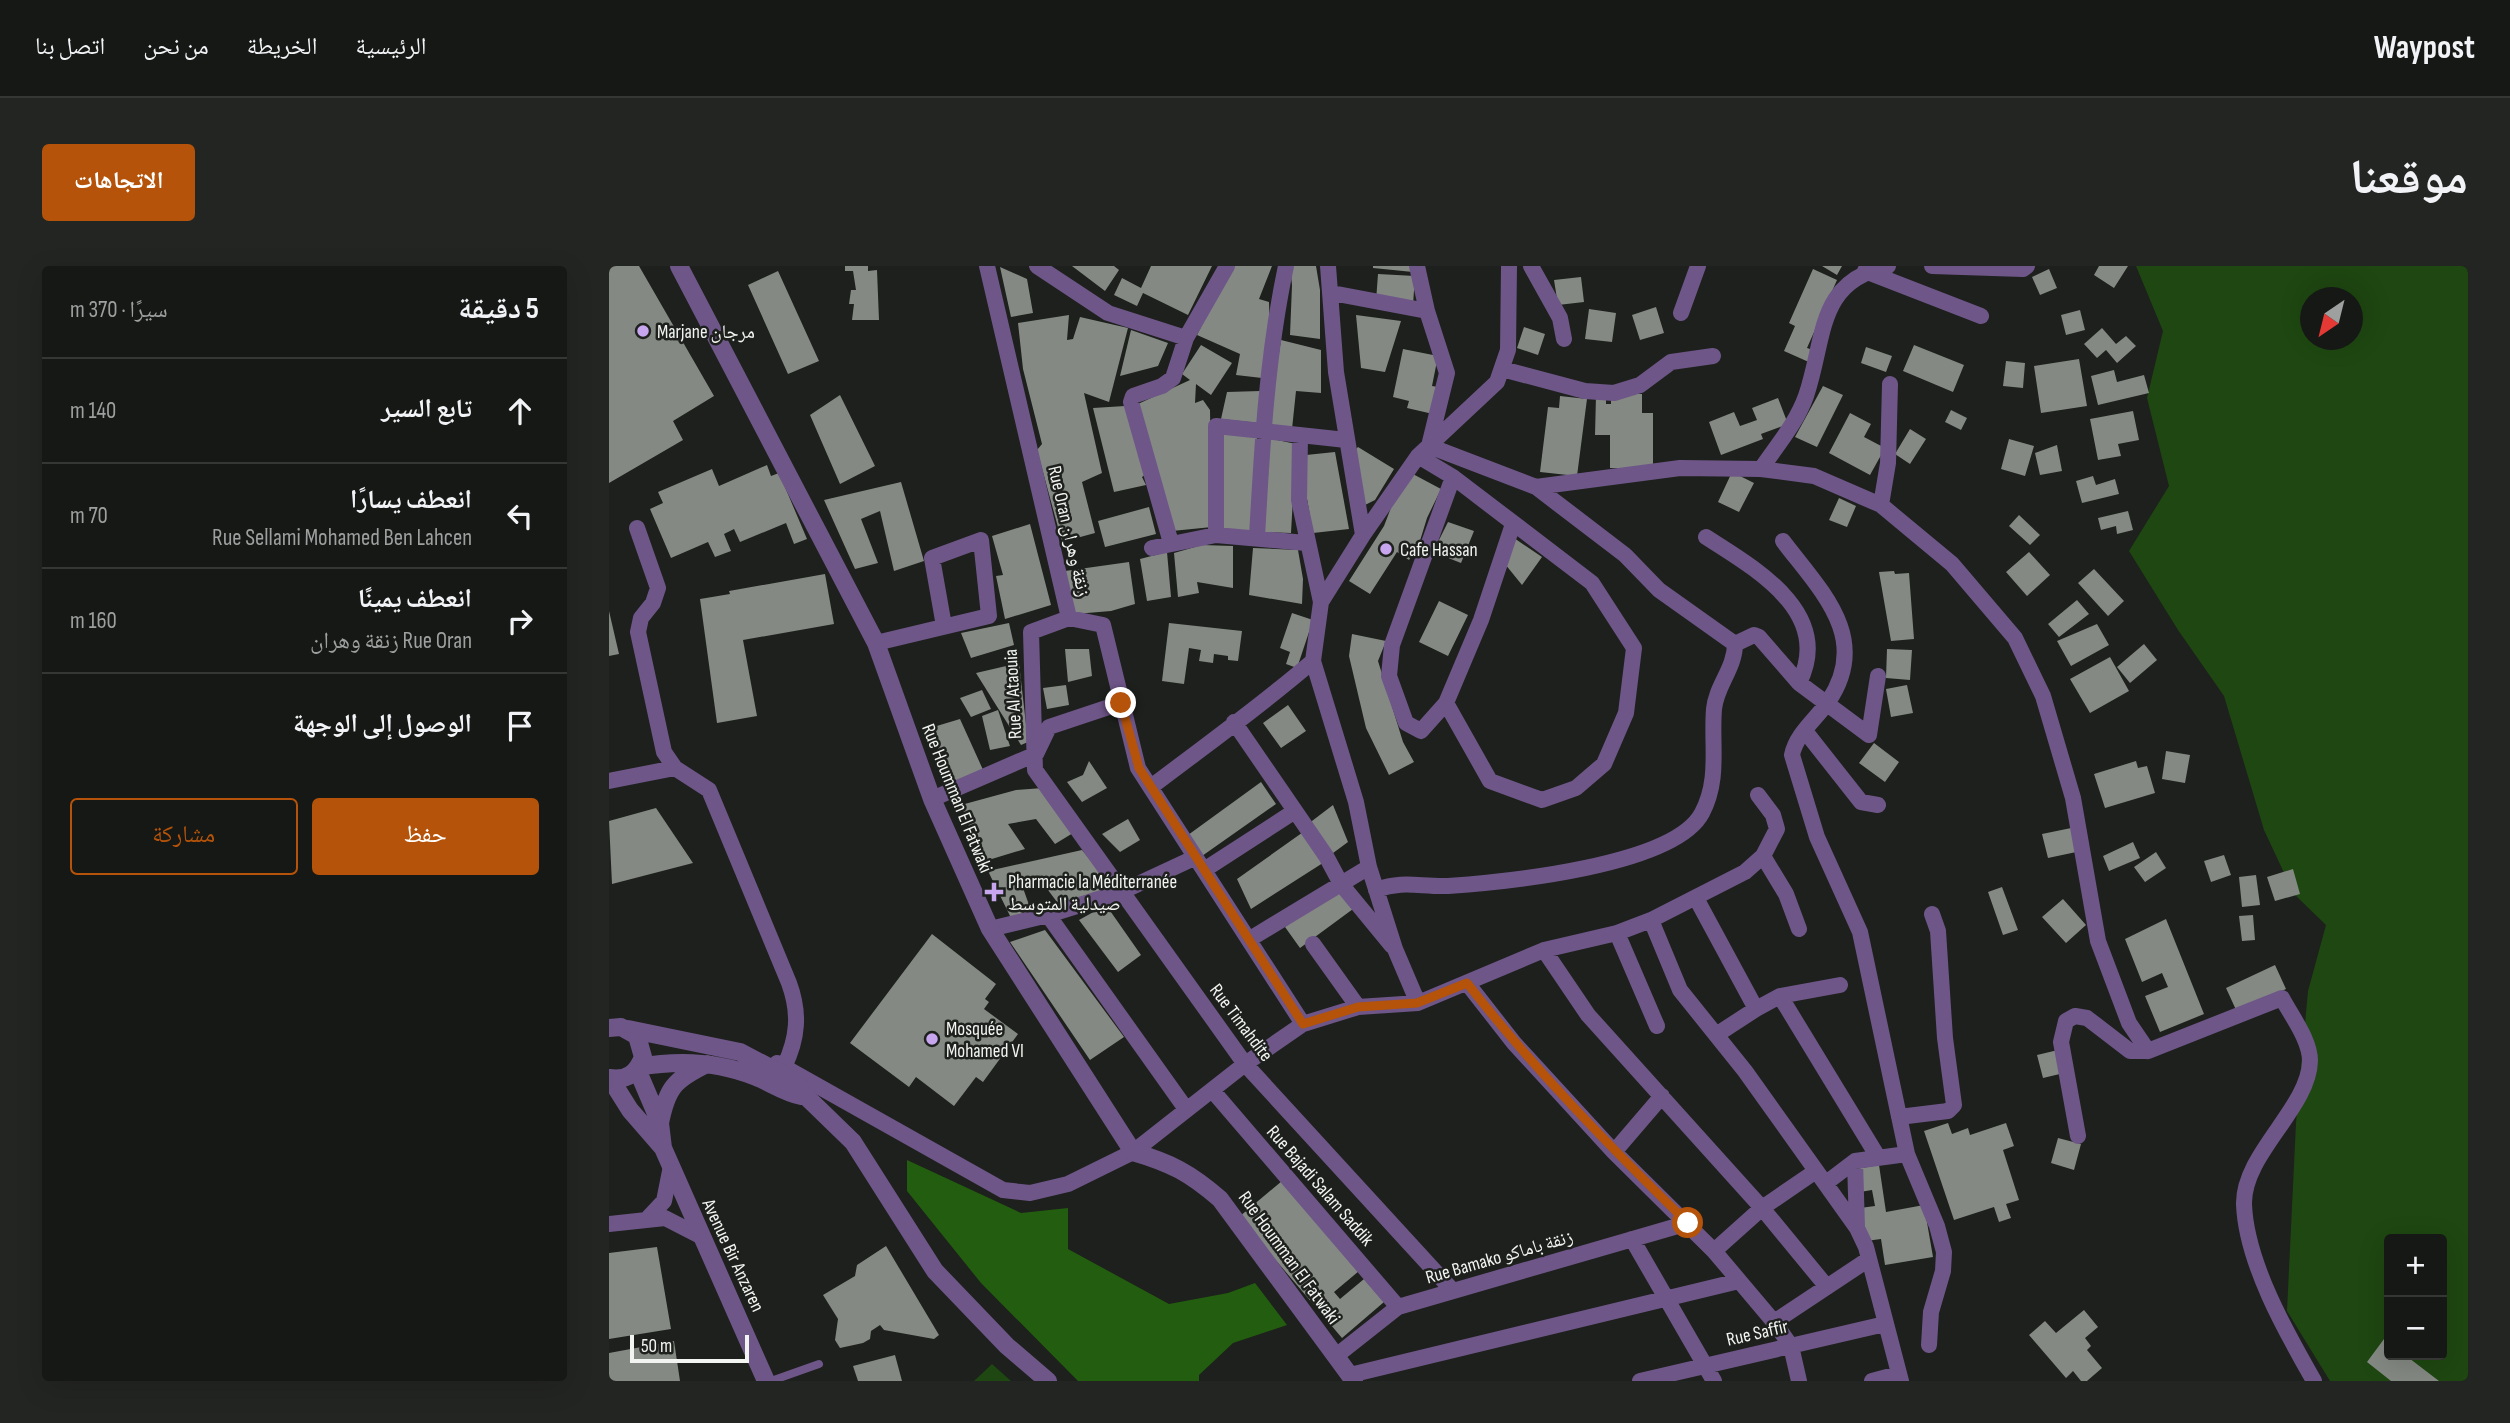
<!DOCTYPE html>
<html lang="ar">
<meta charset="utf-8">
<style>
body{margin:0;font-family:"Sofia Sans Condensed","Noto Naskh Arabic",sans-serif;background:#232522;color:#f1f3f6;direction:rtl}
.controls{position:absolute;right:21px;bottom:21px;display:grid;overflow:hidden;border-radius:7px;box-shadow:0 7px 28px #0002}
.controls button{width:63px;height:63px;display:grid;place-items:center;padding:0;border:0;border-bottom:2px solid #353734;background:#161815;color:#f1f3f6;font:35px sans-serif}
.compass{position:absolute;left:1691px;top:21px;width:63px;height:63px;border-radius:50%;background:#161815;box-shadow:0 7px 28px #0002;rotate:215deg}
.scale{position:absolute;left:21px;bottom:18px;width:119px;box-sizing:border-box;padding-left:7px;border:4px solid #f1f4f0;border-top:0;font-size:19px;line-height:24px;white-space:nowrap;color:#f1f4f0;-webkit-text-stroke:5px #1d201c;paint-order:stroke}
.stop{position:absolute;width:21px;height:21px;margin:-16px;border:5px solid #b45309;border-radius:50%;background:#fff}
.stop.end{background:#b45309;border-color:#fff;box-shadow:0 2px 7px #0008}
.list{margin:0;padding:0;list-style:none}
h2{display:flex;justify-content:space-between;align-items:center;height:91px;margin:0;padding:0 28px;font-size:30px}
h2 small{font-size:23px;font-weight:400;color:#9ea0a0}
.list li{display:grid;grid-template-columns:46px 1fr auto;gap:21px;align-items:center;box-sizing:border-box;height:105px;padding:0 28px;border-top:2px solid #353734}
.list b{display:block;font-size:26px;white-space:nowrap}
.list p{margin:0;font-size:23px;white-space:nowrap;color:#9ea0a0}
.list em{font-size:23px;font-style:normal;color:#9ea0a0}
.actions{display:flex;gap:14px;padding:21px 28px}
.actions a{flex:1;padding:16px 0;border:2px solid #b45309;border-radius:7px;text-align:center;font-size:24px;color:#b45309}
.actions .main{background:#b45309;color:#fff}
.icon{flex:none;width:38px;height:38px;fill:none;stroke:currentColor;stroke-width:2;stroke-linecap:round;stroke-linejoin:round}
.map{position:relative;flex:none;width:1859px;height:1115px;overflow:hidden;direction:ltr;border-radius:7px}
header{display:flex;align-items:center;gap:42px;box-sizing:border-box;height:98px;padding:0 35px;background:#161815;border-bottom:2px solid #353734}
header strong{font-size:33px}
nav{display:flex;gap:38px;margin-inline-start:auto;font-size:24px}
.intro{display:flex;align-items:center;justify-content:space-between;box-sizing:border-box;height:168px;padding:0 42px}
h1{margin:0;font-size:49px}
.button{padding:18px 32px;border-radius:7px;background:#b45309;color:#fff;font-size:24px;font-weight:700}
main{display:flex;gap:42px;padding:0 42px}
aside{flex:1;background:#161815;border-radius:7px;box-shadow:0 7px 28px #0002}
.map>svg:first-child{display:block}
.green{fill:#1e4711;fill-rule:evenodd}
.forest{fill:#235d0f}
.building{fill:#848983}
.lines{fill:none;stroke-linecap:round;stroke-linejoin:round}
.service{stroke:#6e5688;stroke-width:8}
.minor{stroke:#6e5688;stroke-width:16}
.tertiary{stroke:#6e5688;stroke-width:18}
.route{stroke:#b45309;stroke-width:9}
.poi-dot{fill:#c8a6ef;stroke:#1d201c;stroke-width:2.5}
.labels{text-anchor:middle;stroke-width:5;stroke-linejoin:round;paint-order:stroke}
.poi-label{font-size:19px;fill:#f1f4f0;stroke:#1d201c;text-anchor:start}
.street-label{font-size:19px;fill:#f1f4f0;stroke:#1d201c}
</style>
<header>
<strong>Waypost</strong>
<nav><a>الرئيسية</a><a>الخريطة</a><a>من نحن</a><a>اتصل بنا</a></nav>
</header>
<div class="intro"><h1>موقعنا</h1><a class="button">الاتجاهات</a></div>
<main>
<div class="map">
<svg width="1859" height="1115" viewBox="0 0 1859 1115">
<rect width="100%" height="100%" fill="#1d201c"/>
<path class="green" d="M1527,0H1859V1115H1721L1678,1045L1687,857L1699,725L1717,659L1685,628L1655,564L1615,430L1569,364L1520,285L1560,220L1538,132L1554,65ZM1702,32H1744V74H1702ZM1780,973H1833V1089H1780Z
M383,1098L402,1115H365Z"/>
<path class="forest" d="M298,894L412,947L459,942V983L560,1038L619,1027L646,1017L678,1059L624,1077L590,1109V1115H469L372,1017L298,925Z"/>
<path class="building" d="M0,0H30L105,130L64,155L74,174L0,217Z
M236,0H259V5L268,4L270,54H243L245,38H240L242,24H247L244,5H236Z
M463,0H505L510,4L496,25Z
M542,0H603L579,49L534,27L528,40L505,29L513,12L532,22Z
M622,0H663L650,33L660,36L661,72L653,112L627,109L631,88L588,69Z
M681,0H707L711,24V73L681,69L683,19Z
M764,0H802L804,6L764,2Z
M1213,0H1233L1228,9Z
M1490,0H1519L1505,22L1485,9Z
M391,1L418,13L424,47L402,51Z
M1204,3L1228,14L1198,82L1207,85L1202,97L1175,85L1186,60L1180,57Z
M1440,3L1448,22L1431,29L1423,11Z
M169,5L210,95L179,108L139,19Z
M769,8L806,10L804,39L767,35Z
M972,11L975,36L949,39L945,14Z
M1047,41L1055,67L1031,74L1023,49Z
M980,43L1007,47L1003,76L976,73Z
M1471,44L1476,64L1457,69L1452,49Z
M460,49L458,74L464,73L471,51L519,62L500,136L475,127L493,207L473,216L486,267L453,276L428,184L433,178L414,103L409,57Z
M747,49L792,55L776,106L752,102Z
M915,61L936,68L929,89L908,82Z
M1493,62L1507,78L1517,70L1527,80L1508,97L1497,84L1488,92L1475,78Z
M522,64L559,77L549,100L511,110Z
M672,74L712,84V127L687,125L683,163L659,159Z
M592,79L623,97L602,129L587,118L586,137L594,134L601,144L603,261L563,265L529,138L581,114L573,108Z
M1305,79L1355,99L1344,126L1294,105Z
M1257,81L1283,90L1277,106L1252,97Z
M794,83L829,90L823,120L829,121L824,148L798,142L800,135L784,131Z
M1470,93L1478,140L1432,147L1425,100Z
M1397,95L1416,97L1414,122L1394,120Z
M1505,104L1508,116L1535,109L1540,127L1489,139L1482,110Z
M1214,120L1234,129L1208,181L1186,171Z
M651,125L650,157L612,153L618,126Z
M1010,128H1033V147H1044V203L1001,202V169H986L987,129H997V138H1002V133Z
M231,129L266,200L231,218L201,149Z
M951,130L978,133L968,210L931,206L939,141L950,142Z
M1169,132L1179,158L1152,168L1154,173L1112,189L1100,156L1125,146L1131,160L1148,154L1143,142Z
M516,140L537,208L533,211L537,219L505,226L484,142Z
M1342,144L1358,152L1352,164L1336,156Z
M1524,145L1530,174L1509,178L1512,190L1489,194L1481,153Z
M1241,147L1262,158L1255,171L1276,182L1261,209L1220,187Z
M1301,163L1317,173L1301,198L1286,188Z
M612,168L648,171L645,266L612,263Z
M658,172L687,178L682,267L654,266Z
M1400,173L1425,180L1416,210L1392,203Z
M1448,179L1453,205L1431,209L1426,187Z
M749,181L785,203L766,234L754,240L743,187Z
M726,186L740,263L704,267L694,210L697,189Z
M158,199L162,210L170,207L198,273L185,278L177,257L131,276L125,263L115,268L122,285L106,291L99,276L62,292L41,243L54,237L49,226L103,203L110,220Z
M1123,206L1145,217L1130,246L1109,236Z
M802,207L832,223L818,252L810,278L800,294L788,286L761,328L740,315L775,260L785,234Z
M1484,210L1487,219L1506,213L1510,228L1473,237L1467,215Z
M292,216L315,295L285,305L271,245L252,253L269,297L246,303L215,234Z
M1230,232L1247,240L1238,261L1220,254Z
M540,241L547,268L496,281L489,255Z
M1519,245L1524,264L1508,268L1507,260L1492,264L1489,252Z
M1410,249L1431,269L1421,279L1400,260Z
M839,256L865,265L852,297L824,286Z
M421,258L442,339L396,353L387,310L394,309L383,270Z
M905,272L933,291L913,319L896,298Z
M593,279L624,280V322L588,316L590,327L569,331L565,287Z
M644,282L689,284L694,313L693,338L640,329Z
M558,286L562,331L538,335L531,293Z
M1420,286L1441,309L1418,330L1397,306Z
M520,296L526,338L502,345L466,348L456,305Z
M1485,303L1515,335L1499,350L1469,317Z
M1285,305L1286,308L1300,307L1305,373L1282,375L1270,306Z
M216,308L225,358L134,374L148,450L108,457L91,333L121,328L120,325Z
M1468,334L1480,348L1450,371L1439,358Z
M830,335L859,349L839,390L810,376Z
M0,345L10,388L0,390Z
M683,347L704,354L688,402L677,398L681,386L671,382Z
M400,357L405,379L362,392L352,367Z
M560,357L633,365L629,395L619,394V390L605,388L604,397L590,395L592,384L580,382L575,418L553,415Z
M1488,358L1500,379L1462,400L1448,375Z
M743,368L777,375L769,395L794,476L805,496L780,509L757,462L740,390Z
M1535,378L1548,394L1521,417L1508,401Z
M456,383H480L483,410L459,416Z
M1278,383L1303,384L1301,414L1277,412Z
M1501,391L1520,425L1481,447L1461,413Z
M410,397L419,476L412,479L367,407Z
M457,419L460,439L438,443L434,422Z
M1298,419L1304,447L1282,451L1277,423Z
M373,424L382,443L362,451L351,432Z
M679,439L697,465L672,482L654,457Z
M389,444L401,480L381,484L373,450Z
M351,453L375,506L344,519L321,462Z
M1265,477L1290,496L1276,516L1250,497Z
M1557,485L1581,489L1576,517L1553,513Z
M480,495L498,522L473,536L458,516L474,509Z
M1527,495L1529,502L1538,500L1546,527L1496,542L1485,508Z
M652,516L667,538L593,590L579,569Z
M434,522L464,567L446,578L427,553L399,558L416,583L373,596L352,539L407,524Z
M724,539L739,576L720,590L699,558Z
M47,542L84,597L3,618L0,555Z
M519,553L531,574L511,586L493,568Z
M1467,561L1472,585L1439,592L1433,568Z
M697,564L717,595L642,643L628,613Z
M1524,576L1531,592L1500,605L1494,590Z
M473,584L505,622L451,640L433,616L414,622L424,650L403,654L379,605Z
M1547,586L1557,602L1536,616L1525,601Z
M1615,589L1622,609L1602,616L1595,595Z
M1684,603L1691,628L1666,635L1658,611Z
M1647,609L1651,639L1633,641L1630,611Z
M729,621L744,643L691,682L676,661Z
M1393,621L1409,664L1394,669L1379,626Z
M1454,633L1477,659L1457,677L1433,651Z
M497,639L532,689L509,706L470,654Z
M1644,649L1646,674L1633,675L1630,650Z
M1557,653L1595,748L1551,766L1536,730L1559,721L1553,707L1533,716L1516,673Z
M436,664L515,771L481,794L401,676Z
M323,668L387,718L376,733L380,736L375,743L409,768L374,816L367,811L345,840L307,811L300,821L241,777Z
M1666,699L1677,723L1628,746L1617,722Z
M1449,784L1455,807L1434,812L1428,789Z
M1339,857L1343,868L1359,862L1361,869L1397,857L1405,880L1394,884L1410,934L1397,938L1402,952L1390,956L1385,941L1345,954L1315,865Z
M1449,872L1472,878L1465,904L1442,897Z
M1270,899L1277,946L1315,939L1324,991L1276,999L1272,973L1257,975L1251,942L1266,940L1263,924L1251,926L1247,903Z
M673,915L750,1005L725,1026L731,1033L755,1013L775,1036L733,1072L630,951Z
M277,980L330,1069L325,1073L275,1064L271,1059L262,1065L261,1073L254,1077L231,1082L226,1074L229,1053L214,1029L246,1010L248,999Z
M48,981L62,1063L0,1073V987Z
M1475,1044L1489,1061L1476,1072L1482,1080L1478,1084L1493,1102L1478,1115H1472L1464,1105L1457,1112L1420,1069L1436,1055L1447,1067Z
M1775,1073L1780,1077V1089H1796L1830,1115H1782L1758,1096Z
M65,1075L71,1115H0V1087Z
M286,1089L293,1115H249L244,1100Z"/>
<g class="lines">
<path class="service" d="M162,1115L210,1098"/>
<path class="minor" d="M378,0L460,352L494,359L529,502L694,758
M428,0L499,47L577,72
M719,0L727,106L754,269
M808,0L818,45
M922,0L951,52L955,73
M1323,0L1414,3L1418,0
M1256,5L1372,50
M723,27L818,45L838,107L820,180
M1072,47L1089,0
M893,103L976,125L1005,127L1031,119L1062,96L1104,90
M691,171L690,234L712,336L704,395L747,536L760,601L786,683L809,737
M820,180L927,221L1071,202L1152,203L1205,210L1272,239L1343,298L1406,372L1434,430L1464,532L1489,675L1520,757L1539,785L1673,732C1683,751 1701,774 1701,795C1700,842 1634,888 1635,938C1637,996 1677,1066 1705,1115
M809,190L844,211L983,317L1025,382L1017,447L995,498L967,522L933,534L881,515L837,437
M1152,203C1168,179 1187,158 1197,130C1217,71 1207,16 1279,0
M844,211L783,379L780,410L797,457L812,465L837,437L872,354L904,258
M1272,239L1279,197L1281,118
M28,262L49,322L44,337L32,352L29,366L55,486L66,502L100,524L180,717C191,747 189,772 175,801
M607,269V160L737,174
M648,271C653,180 658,89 677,0
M1097,271C1147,303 1225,347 1190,417
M1174,275C1211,324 1263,372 1219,436C1207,453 1187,468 1183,489L1208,571L1251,666L1298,888L1328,960L1335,986L1334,1005L1322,1046L1320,1079
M562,277L522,136L524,130L553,120L564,112L577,72L618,0
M543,282L607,269L697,277
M712,336L754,269L809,190L888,116L899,84L900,0
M460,352L422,366L426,504L636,798L844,1025
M267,377L380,350L372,274L323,292L335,360
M1126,378L1145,369L1150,371L1190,417L1260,469L1269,410
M625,456L717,590L732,618L783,680
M1196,465L1252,536L1269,539
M0,515L66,502
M542,521C597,479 652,440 704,395
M323,533L427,488L440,461L512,437
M1154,590L1177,628L1190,663
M595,604L686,545
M767,624C795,614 810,621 839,620C896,616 1065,600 1093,547C1111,513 1102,479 1105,443C1107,420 1126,402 1126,378L1050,324L1016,289L927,221
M1087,632L1147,743L1171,730L1269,891
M439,649L577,843
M1042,654L1071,724L1136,805L1248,962
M381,663L439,649L512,626L585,592
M1008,667L1048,760
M641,673L760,601
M704,678L749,741
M935,684L979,749L1153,942L1218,1021
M858,717L905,777L1005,886L1105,985L1165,1056L1182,1080L1190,1115
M1171,730L1231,719
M1107,769L1147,743
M168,797L394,924L421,927L459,918L524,886L636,798L694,758L749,741L809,737L935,684L1008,667L1042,654L1136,606L1154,590L1168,563L1164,549L1149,529
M603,824L789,1041
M1290,851L1339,845L1345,839L1336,772L1329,665L1323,648
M1469,870L1452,776L1457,755L1466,750L1478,752L1521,785H1539
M1005,886L1053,830
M1246,895L1248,962L1257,981L1292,1115
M1217,917L1246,895L1298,888
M39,952L55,935L62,900
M0,958L56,952L93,971
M1023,973L1105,1115
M1105,985L1153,942L1207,905
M1165,1056L1260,993
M727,1090L789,1041L1079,957
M741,1109L1130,1015
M1031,1115L1276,1058
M1263,1115L1289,1108"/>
<path class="tertiary" d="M70,0L267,377L323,533L381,663L524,886C562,897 581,907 611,933L745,1115
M0,762L12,761L28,770L34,791C28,807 18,815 0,812
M19,763L131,786L175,809L244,876L326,1005L398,1080L439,1115
M30,801C70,794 110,796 147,811C162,817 176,827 192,830
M28,803L51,857L54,882
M1,812L21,844L54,882L157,1115
M51,857C58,822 65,814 98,798"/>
</g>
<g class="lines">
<path class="route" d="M512,437L530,502L694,758L749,741L808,737L858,717C925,803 1001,881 1079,957"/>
</g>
<g class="poi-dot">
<circle cx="34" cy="65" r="7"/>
<circle cx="777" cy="283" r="7"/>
<path d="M381.5 615.5h7v7h7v7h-7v7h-7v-7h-7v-7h7z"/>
<circle cx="323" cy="773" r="7"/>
</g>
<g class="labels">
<g class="poi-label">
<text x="48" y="72">Marjane مرجان</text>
<text x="791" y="290">Cafe Hassan</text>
<text x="399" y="622">Pharmacie la Méditerranée<tspan x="399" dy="22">صيدلية المتوسط</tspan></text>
<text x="337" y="769">Mosquée<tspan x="337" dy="22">Mohamed VI</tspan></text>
</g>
<g class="street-label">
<text transform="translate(461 265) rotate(77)" y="7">Rue Oran زنقة وهران</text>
<text transform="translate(403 428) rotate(-93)" y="7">Rue Al Ataouia</text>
<text transform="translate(349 532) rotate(68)" y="7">Rue Houmman El Fatwaki</text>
<text transform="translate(633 756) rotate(53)" y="7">Rue Timahdite</text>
<text transform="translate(712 919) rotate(49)" y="7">Rue Bajadi Salam Saddik</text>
<text transform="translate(125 989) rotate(65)" y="7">Avenue Bir Anzaren</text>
<text transform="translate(890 990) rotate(-16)" y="7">Rue Bamako زنقة باماكو</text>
<text transform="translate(681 991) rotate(54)" y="7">Rue Houmman El Fatwaki</text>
<text transform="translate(1148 1066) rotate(-13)" y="7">Rue Saffir</text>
</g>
</g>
</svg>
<div class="controls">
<button>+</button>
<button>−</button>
</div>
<svg class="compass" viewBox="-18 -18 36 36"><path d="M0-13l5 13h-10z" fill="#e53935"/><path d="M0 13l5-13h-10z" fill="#9ea0a0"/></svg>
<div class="scale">50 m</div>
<div class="stop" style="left:1079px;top:957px"></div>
<div class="stop end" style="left:512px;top:437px"></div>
</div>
<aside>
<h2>5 دقيقة<small>سيرًا · 370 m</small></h2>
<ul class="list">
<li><svg class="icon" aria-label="ahead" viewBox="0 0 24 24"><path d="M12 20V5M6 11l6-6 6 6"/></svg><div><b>تابع السير</b></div><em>140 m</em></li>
<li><svg class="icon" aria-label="left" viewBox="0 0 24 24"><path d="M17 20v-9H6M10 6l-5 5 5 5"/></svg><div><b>انعطف يسارًا</b><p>Rue Sellami Mohamed Ben Lahcen</p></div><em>70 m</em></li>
<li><svg class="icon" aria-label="right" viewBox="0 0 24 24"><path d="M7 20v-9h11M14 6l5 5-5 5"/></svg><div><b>انعطف يمينًا</b><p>Rue Oran زنقة وهران</p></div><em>160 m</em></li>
<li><svg class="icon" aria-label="arrive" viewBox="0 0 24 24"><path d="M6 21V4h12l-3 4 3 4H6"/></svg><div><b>الوصول إلى الوجهة</b></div></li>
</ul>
<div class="actions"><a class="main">حفظ</a><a>مشاركة</a></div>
</aside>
</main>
